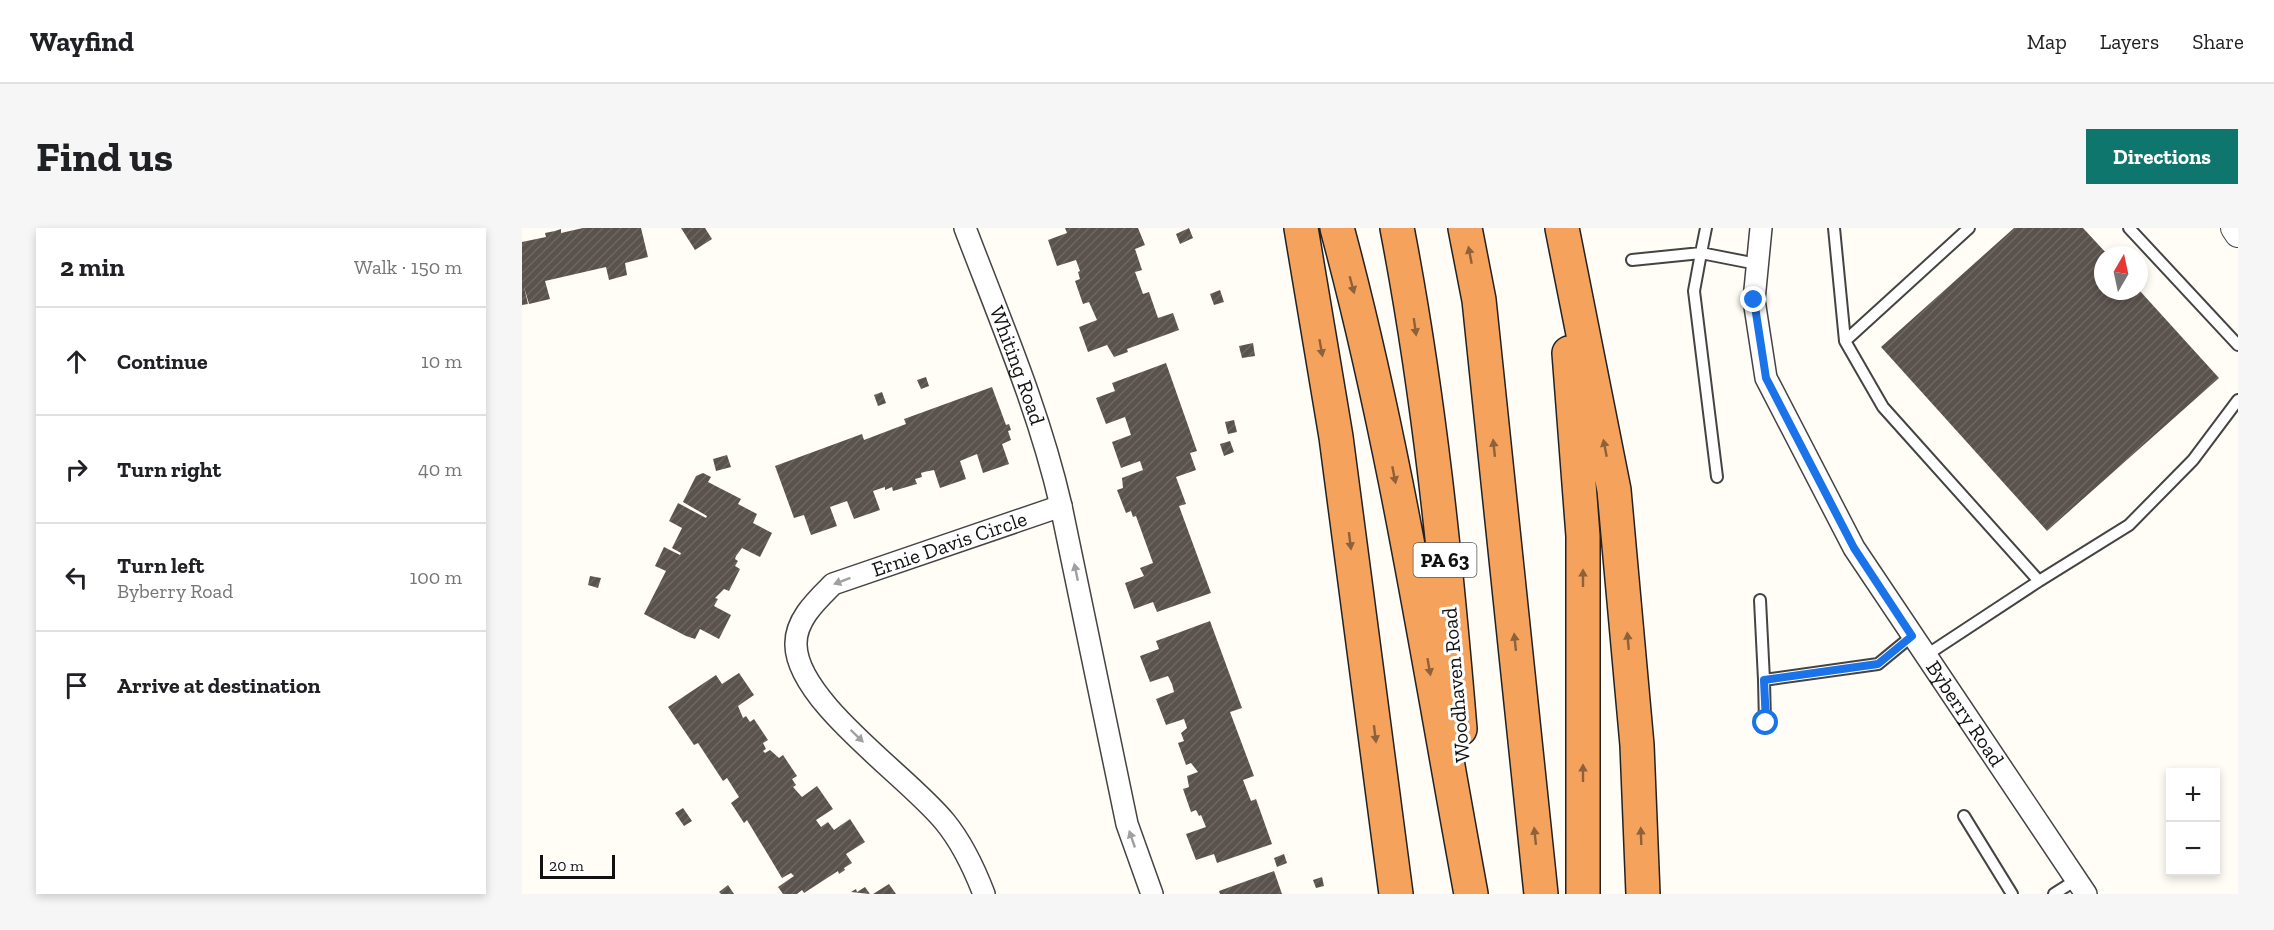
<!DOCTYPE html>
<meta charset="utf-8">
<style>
body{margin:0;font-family:"Zilla Slab",serif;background:#f6f6f6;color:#202124}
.controls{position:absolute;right:18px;bottom:18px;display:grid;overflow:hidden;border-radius:0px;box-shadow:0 3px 9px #0003}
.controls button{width:54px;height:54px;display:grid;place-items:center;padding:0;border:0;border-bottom:2px solid #e0e0e0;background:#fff;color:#202124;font:30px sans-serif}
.compass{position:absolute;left:1572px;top:18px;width:54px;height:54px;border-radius:50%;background:#fff;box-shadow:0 3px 9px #0003;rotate:9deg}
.scale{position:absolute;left:18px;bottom:15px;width:75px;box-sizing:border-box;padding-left:6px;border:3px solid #111;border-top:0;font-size:16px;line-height:21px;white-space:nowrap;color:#111;-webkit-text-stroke:4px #fff;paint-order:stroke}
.stop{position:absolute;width:18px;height:18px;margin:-14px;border:4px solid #1a73e8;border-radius:50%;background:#fff}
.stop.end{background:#1a73e8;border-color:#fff;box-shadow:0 2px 6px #0008}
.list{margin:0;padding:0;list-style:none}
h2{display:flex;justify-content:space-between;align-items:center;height:78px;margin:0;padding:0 24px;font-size:26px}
h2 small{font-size:20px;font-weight:400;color:#757577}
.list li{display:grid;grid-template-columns:39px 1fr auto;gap:18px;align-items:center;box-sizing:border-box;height:108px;padding:0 24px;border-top:2px solid #e0e0e0}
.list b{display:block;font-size:22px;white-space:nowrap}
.list p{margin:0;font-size:20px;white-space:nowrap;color:#757577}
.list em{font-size:20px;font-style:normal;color:#757577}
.icon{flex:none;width:33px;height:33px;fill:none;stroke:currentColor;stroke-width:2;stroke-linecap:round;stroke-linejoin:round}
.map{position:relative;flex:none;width:1716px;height:666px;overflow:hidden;border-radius:0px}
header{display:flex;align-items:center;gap:36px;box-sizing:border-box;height:84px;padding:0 30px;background:#fff;border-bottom:2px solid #e0e0e0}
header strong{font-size:28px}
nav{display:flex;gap:33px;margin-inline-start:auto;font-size:21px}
.intro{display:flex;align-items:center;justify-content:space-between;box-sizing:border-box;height:144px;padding:0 36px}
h1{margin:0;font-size:42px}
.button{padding:15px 27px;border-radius:0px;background:#0f766e;color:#fff;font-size:21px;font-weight:700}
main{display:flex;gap:36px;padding:0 36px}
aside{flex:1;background:#fff;border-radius:0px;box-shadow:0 3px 9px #0003}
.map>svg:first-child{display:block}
.building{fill:url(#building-hatch)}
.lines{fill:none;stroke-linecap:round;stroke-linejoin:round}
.service-casing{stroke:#444;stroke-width:14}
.minor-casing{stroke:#444;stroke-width:24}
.tertiary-casing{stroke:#444;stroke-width:28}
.motorway-casing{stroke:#222;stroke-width:36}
.service{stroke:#fff;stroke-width:10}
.minor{stroke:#fff;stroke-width:21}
.tertiary{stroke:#fff;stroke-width:26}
.motorway{stroke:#f5a25d;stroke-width:33}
.oneway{fill:#8e613b}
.oneway2{fill:#a0a0a0}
.route{stroke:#1a73e8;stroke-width:8}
.labels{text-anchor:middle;stroke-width:6;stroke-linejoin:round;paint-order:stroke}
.shield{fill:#fff;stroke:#585858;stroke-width:1.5}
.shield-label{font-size:20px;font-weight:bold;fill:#111}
.street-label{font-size:21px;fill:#111;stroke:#fff}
</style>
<header>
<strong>Wayfind</strong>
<nav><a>Map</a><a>Layers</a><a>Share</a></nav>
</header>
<div class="intro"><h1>Find us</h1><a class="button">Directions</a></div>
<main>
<aside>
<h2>2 min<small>Walk · 150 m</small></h2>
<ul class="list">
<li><svg class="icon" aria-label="ahead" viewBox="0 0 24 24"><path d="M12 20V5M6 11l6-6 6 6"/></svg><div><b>Continue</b></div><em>10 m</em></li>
<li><svg class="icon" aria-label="right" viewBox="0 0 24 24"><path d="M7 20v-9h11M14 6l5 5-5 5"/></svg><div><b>Turn right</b></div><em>40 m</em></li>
<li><svg class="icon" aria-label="left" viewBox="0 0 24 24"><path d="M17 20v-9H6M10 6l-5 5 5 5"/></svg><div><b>Turn left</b><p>Byberry Road</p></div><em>100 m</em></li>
<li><svg class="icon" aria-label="arrive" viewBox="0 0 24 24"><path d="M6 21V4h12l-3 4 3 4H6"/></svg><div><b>Arrive at destination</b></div></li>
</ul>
</aside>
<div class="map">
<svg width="1716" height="666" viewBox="0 0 1716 666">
<defs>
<pattern id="building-hatch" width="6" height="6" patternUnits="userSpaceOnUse" patternTransform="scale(1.5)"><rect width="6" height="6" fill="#5a524d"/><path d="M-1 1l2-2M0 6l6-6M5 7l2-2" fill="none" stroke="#6d6662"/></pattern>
</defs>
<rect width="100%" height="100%" fill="#fffdf5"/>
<path class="building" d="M61,0H119L126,29L103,35L105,47L87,52L84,39L23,53L28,71L7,76L2,59L6,76L0,77V14L24,9L23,5L33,3L39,1V5Z
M159,0H183L190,11L173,22Z
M543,0H616L623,17L613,21L620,42L613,44L621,66L627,64L636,90L651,85L657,102L605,121L606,124L592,129L585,117L566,124L557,99L575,92L567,74L561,76L553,53L558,51L556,44L558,43L554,32L535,38L526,12L545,5Z
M667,0L671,10L658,16L654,6Z
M1492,0H1561L1586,27H1581V63H1618L1697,150L1525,303L1359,119Z
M698,62L702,74L692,77L688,66Z
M731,115L733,128L720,130L717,118Z
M644,135L675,223L668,225L674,242L654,249L664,276L657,278L689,365L635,384L631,374L612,381L603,355L622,348L618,340L631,335L614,288L611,289L609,283L604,285L595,262L601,260L600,250L621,242L618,233L599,240L590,214L609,207L603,189L584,196L574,170L593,163L590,155Z
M404,149L407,158L399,161L395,152Z
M470,159L484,197L487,196L489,202L486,203L489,212L480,216L487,236L461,245L455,226L438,233L444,251L418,260L412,242L402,244L399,245L400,249L393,251L395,256L371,263L370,259L363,262V259L351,263L358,282L332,291L325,273L308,279L315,298L289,307L282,287L272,290L253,238L340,206L342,212L384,196L382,191Z
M360,164L364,175L356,178L352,167Z
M712,192L715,204L706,206L703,194Z
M708,213L712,224L702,228L698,216Z
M205,227L209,239L194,243L191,231Z
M181,245L189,249L186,254L219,271L216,276L235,286L231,295L250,305L238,329L220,320L214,328L213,331L216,333L213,338L218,341L207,363L202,361L193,370L196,371L192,378L209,387L197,411L178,401L173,411L164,408L122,386L144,343L133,338L142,319L158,327L159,325L150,320L160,300L147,293L156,275L184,290L185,288L161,274L174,248Z
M68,348L79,350L76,360L66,357Z
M688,393L720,480L708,484L732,548L721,552L729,573L734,571L750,616L695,635L692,626L674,632L664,606L684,599L679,587L677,588L674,582L669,584L661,561L667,559L665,548L676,544L669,535L664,537L656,515L662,513L659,505L665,500L662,491L644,497L634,471L652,464L650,456L646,448L628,454L618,428L637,421L634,413Z
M217,445L232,467L216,478L221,490L224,488L228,494L232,491L246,512L241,515L244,521L241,523L243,525L248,522L257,530L261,527L275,548L270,551L274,557L271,559L280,569L295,558L311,581L294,592L299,599L306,594L312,602L328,591L343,614L324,626L330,635L322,640L323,642L317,646L316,643L282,665L280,662L275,666H261L256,659L272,648L269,645L260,650L225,592L222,595L209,575L217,569L205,550L201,553L176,515L172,517L146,479L194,447L200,456Z
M161,580L170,593L162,598L153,585Z
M762,626L765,635L755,639L752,630Z
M752,643L760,666H698L697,663Z
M800,649L802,658L794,660L791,652Z
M367,656L374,666H351Z
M206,657L212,666H199L197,664Z
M343,659L348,666L329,664L334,661L335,664Z"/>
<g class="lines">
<g class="service-casing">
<path id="service" d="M1184,0L1179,25L1235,36
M1312,0L1323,113L1447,0
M1607,0L1716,117
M1110,32L1179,25L1172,63L1195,249
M1323,113L1361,179L1517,353L1607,297L1671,232L1716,172
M1238,372L1242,452L1356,436L1390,408
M1403,428L1517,353
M1242,452L1243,495
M1442,588L1490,666
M1532,666L1554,652"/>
</g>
<g class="minor-casing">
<g id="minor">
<path id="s1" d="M443,0C478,92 517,182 539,278"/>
<path id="s2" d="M1239,0L1232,72L1244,150L1332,320L1564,666"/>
<path id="s3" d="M462,666C452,640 441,616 423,594C387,549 275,474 274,417C273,392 295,372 311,356L539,278L605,596L630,666"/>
</g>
</g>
<g class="tertiary-casing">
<path id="tertiary" d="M1712,0L1716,6"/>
</g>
<g class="motorway-casing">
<path id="motorway" d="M779,0L814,209L874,666
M815,0C874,219 908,444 949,666
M875,0C907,166 924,333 938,501
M943,0L957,72L1019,666
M1040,0L1092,262L1115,517L1121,666
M1047,125L1061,308V666"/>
</g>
<use href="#service" class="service"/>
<use href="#minor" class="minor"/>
<use href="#tertiary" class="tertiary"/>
<use href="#motorway" class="motorway"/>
</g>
<defs><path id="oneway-solid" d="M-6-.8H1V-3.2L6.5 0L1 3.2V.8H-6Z" transform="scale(1.5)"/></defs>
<g class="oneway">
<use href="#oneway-solid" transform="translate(948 27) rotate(-101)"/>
<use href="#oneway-solid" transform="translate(830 57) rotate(75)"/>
<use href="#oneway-solid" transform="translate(893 99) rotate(82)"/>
<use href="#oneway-solid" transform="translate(799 120) rotate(80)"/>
<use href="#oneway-solid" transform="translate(972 220) rotate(-96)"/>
<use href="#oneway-solid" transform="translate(1083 220) rotate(-101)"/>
<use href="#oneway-solid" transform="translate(872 247) rotate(79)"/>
<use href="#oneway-solid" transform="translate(828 313) rotate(83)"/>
<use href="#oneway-solid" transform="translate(1061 350) rotate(-90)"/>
<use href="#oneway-solid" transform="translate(1106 413) rotate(-95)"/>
<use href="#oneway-solid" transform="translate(993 414) rotate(-96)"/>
<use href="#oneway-solid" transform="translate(907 439) rotate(80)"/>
<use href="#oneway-solid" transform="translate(853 506) rotate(83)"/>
<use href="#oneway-solid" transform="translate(1061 545) rotate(-90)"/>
<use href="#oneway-solid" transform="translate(1013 608) rotate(-96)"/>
<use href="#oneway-solid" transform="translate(1119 608) rotate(-92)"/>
</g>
<g class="oneway2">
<use href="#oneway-solid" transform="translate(554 344) rotate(-102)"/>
<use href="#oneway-solid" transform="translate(320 353) rotate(159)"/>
<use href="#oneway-solid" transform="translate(335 508) rotate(44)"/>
<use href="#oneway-solid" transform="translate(610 611) rotate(-109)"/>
</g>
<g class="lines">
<path class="route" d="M1232,72L1244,150L1332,320L1390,408L1356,436L1242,452L1244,495"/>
</g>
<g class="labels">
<rect class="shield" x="891.5" y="315" width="63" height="34" rx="4.5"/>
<g class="shield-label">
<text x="923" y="339">PA 63</text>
</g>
<g class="street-label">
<text dy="7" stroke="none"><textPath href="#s1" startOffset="147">Whiting Road</textPath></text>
<text dy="7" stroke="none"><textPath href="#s3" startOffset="514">Ernie Davis Circle</textPath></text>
<text transform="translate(934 457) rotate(-95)" y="7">Woodhaven Road</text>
<text dy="7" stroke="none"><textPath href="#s2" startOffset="542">Byberry Road</textPath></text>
</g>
</g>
</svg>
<div class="controls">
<button>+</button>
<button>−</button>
</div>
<svg class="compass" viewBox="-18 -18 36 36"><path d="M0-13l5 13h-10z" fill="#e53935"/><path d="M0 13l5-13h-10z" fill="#757577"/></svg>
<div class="scale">20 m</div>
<div class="stop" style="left:1244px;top:495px"></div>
<div class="stop end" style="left:1232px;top:72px"></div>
</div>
</main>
